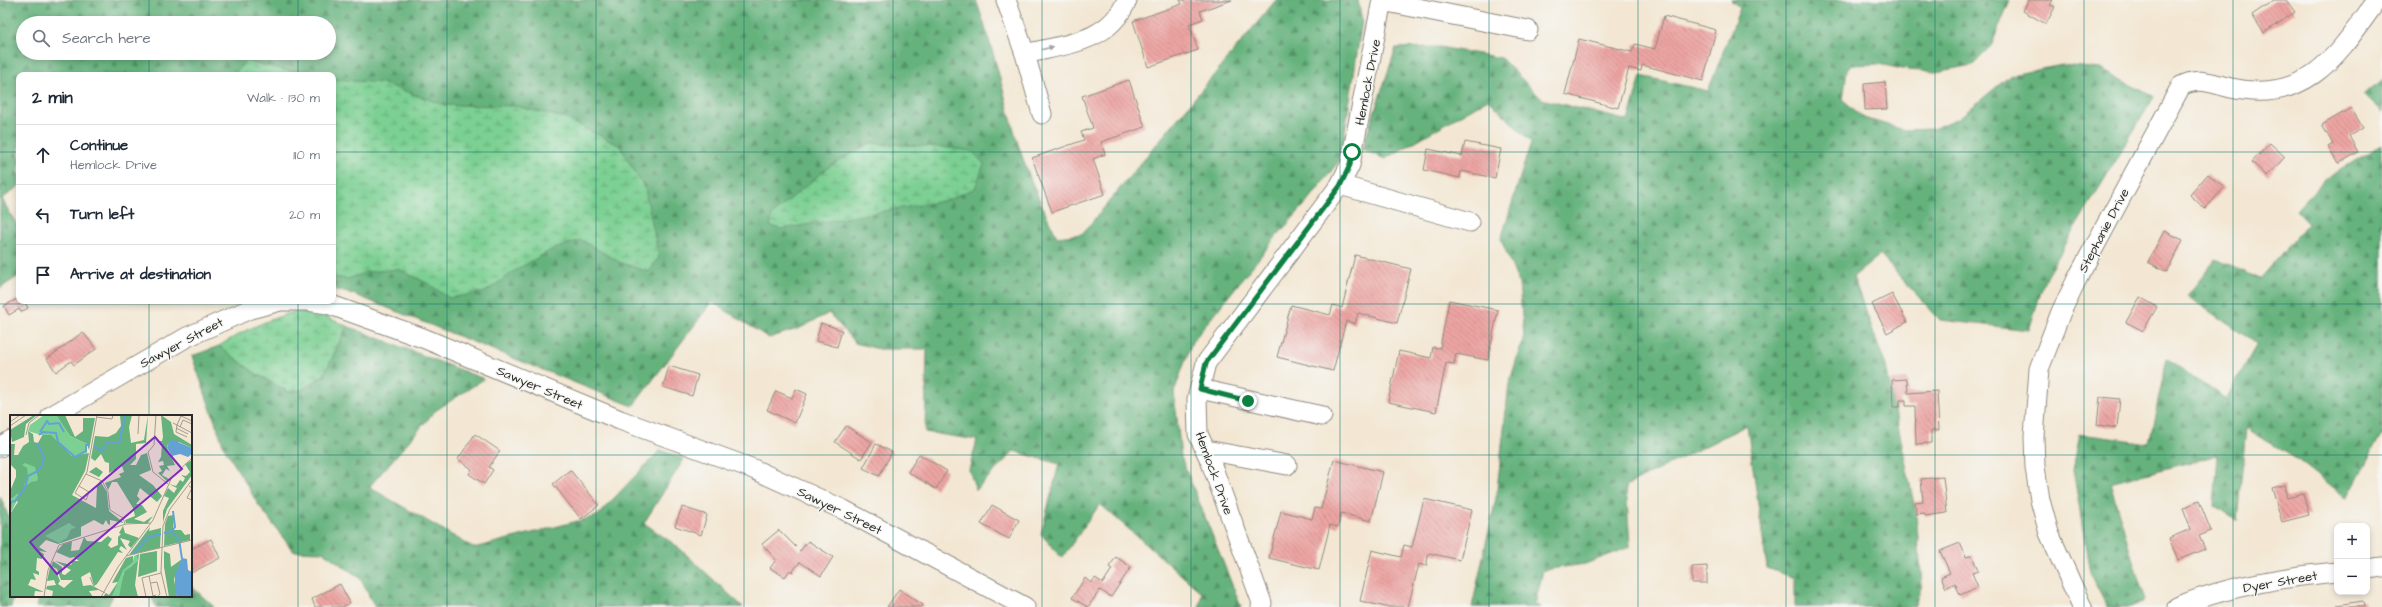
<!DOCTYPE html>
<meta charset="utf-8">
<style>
body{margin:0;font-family:"Architects Daughter",sans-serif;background:#f6f6f7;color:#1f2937}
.controls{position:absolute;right:12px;bottom:12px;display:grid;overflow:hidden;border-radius:8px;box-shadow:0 2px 6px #0003}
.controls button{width:36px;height:36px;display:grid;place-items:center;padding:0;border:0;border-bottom:1px solid #e0e1e3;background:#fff;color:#1f2937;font:20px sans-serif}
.stop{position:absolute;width:12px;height:12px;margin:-9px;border:3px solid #0b8043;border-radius:50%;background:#fff}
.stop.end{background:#0b8043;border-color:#fff;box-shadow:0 1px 4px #0008}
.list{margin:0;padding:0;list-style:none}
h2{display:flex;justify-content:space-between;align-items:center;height:52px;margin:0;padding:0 16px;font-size:17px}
h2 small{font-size:13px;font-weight:400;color:#747a83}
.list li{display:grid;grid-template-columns:26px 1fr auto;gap:12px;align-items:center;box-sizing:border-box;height:60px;padding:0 16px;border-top:1px solid #e0e1e3}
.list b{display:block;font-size:15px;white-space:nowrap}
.list p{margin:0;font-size:13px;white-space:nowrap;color:#747a83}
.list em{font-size:13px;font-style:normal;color:#747a83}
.icon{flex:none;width:22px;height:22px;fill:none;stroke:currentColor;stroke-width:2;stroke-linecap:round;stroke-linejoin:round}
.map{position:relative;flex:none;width:2382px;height:607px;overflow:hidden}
.search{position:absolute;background:#fff;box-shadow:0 2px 6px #0003;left:16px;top:16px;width:320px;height:44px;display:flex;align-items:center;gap:10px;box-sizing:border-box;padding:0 14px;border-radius:22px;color:#747a83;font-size:15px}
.panel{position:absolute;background:#fff;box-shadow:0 2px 6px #0003;left:16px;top:72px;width:320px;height:232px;border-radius:8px}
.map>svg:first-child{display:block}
.forest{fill:url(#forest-firs);stroke:#486e54;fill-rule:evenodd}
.wetland{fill:url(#wetland-marsh);stroke:#547e5f}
.building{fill:url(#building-back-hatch)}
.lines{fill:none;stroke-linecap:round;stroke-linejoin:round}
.minor-casing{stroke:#8f897f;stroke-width:21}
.minor{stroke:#fff;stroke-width:19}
.oneway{fill:#a0a0a0}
.route{stroke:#0b8043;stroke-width:5}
.grid{fill:none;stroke:#0f766e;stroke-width:1;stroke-opacity:0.55}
.labels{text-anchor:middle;stroke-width:3;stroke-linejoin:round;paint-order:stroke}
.street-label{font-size:13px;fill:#2b2b2b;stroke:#f6f6f2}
.inset-river{fill:none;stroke:#64a1d5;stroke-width:2}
.inset-road{fill:none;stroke:#a39c90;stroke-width:1}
.view{fill:#7b2cbf;fill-opacity:0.15;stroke:#7b2cbf;stroke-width:2}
.inset-edge{fill:none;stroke:#2b2b2b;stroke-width:2}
</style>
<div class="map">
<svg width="2382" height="607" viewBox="0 0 2382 607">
<defs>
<pattern id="forest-firs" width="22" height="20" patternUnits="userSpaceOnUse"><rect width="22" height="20" fill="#65b27d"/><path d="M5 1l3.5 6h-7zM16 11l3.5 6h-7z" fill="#539167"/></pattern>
<pattern id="wetland-marsh" width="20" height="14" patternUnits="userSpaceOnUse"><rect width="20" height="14" fill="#7cd093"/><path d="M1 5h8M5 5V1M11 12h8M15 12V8" fill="none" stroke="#66a978"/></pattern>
<pattern id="building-back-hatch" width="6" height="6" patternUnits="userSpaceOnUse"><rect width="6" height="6" fill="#eda5a3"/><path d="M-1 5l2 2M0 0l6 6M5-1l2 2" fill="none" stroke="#c08785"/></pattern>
</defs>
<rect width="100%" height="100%" fill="#f6f6f2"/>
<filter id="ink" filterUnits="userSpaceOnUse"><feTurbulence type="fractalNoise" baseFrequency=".025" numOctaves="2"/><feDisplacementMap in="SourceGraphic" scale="8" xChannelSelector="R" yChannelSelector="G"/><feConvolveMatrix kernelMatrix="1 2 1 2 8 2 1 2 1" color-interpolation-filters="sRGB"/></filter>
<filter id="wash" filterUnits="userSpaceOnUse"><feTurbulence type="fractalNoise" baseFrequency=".012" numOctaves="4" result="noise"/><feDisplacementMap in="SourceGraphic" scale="16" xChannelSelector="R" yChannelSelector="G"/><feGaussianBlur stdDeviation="0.9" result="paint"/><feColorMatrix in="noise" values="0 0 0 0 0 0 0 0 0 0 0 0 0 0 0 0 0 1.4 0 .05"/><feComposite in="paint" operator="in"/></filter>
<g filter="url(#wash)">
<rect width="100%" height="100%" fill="#f3e7d3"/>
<path class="forest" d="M0,0H976C993,47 1004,96 1018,144C1028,176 1042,207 1057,237L1082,234L1276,0H1358L1362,21L1341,158L1309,200L1275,238L1192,342L1174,392L1181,457L1241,607H1199L1202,593L1100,504L1062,558L1041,534L1059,464L1014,451L976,490L969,470L977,440L925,432L927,349H879L855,343L829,313L800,328L769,338L712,302L633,406L353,294L333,289V75H19V186L2,199L19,229V276L0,288ZM23,23H329V53H23Z
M1731,0H2010L1991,46L1972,65L1936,72L1908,70L1878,64L1852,65L1847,69L1843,100L1864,118L1904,130L1933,129L1959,118L2011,75L2062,65L2100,69L2154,97L2046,276L2029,330L1940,320L1880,255L1853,277L1886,366L1916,514L1922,585L1914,607H1795V578L1767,568L1747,425L1626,486L1630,547L1585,564L1543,570L1535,605L1541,607H1472L1496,498L1509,384L1524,336L1519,284L1501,239L1531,142L1488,99L1385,159L1362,149L1396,48L1439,47L1501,58L1542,99L1628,121L1641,76L1708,91L1740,8Z
M2382,79V112L2364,95Z
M2382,144V433L2347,498L2298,460L2246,428L2237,521L2214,505L2218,455L2110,483L2145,601L2130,607H2107L2090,573L2073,469L2080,434L2149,443L2167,359L2226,399L2257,344L2187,296L2216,259L2260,279L2308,224L2296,211L2326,179Z
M347,326L484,379L435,411L369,487L474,548L597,516L660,450L684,459L644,523L678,547L743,607H375L360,578L323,552L293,551L258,504L224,447L192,356L219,346L255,373L289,392L301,390L324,375Z
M0,496L11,523V596H14L11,607H0Z
M191,586L214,607H156L151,596H191Z
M41,596H113L107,607H36Z"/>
<path class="wetland" d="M246,61L308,75H233Z
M333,79L382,83L444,105L515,106L565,118L620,146L645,189L659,257L649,272L619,262L581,240L551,250L516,270L485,292L449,298L427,283L398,269L368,272L347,279L333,277Z
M870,143L941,147L972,151L984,164L975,188L948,200L782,229L770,226L772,215L802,189L830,166Z
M297,311L317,313L347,326L324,375L301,390L289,392L255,373L219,346C244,330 269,319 297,311Z"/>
<g id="blocks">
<path class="building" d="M1180,0H1232L1200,11L1203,19L1189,24L1198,50L1148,67L1133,21L1182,4Z
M2029,0H2053L2050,5L2055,7L2046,24L2023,11Z
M2274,0H2286L2295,12L2264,33L2252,15Z
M1664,16L1716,30L1703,81L1642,65L1641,71L1629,68L1618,108L1565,94L1579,39L1632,52L1635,44L1655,49Z
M1129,80L1145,127L1101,142L1105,154L1093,159L1105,194L1052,212L1032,158L1084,140L1081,132L1093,128L1082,96Z
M1885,82L1887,109L1865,110L1864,84Z
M2351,108L2363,128L2349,136L2358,152L2338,164L2328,147L2333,144L2322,125Z
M1465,142L1501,149L1495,178L1461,171L1460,178L1424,170L1428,149L1462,156Z
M2270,143L2285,157L2267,176L2252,162Z
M2208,174L2224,188L2205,209L2190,195Z
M2164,231L2183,240L2167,272L2148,262Z
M1355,255L1411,269L1397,323L1358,313L1355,324L1346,321L1333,371L1277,357L1291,305L1330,315L1333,305L1342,308Z
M1892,294L1907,322L1887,333L1872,304Z
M2140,297L2157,307L2143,331L2126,322Z
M19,298V301H24L28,308L21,312L19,309L9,315L4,306Z
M1449,300L1498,310L1488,360L1456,354L1454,364L1446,363L1436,412L1388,402L1399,351L1431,358L1433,347L1440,348Z
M821,323L842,330L837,347L816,341Z
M83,332L96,349L74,365L71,361L56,372L47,359Z
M669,366L698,375L692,396L663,387Z
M1907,379L1908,393L1937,391L1939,430H1931V443L1916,444L1915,406H1906V400H1900V407H1893L1892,380Z
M796,389L807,394L795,423L767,410L776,391L792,398Z
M2100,397L2120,399L2117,428L2097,425Z
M846,426L872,442L861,459L835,442Z
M475,434L500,451L489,467L493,470L484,484L469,474L472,469L458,459Z
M876,444L892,452L879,476L863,468Z
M919,454L947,471L936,489L908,472Z
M1334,460L1383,472L1371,521L1341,513L1338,527L1330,525L1319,570L1269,558L1281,511L1312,519L1315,508L1321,509Z
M570,470L599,505L581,519L553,484Z
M1943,477L1947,513L1925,516V513L1916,514L1915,502L1923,501L1921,479Z
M2284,485L2287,498L2303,494L2309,515L2282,522L2272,488Z
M1424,499L1472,510L1460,560L1429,553L1426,566L1419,564L1408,607H1386L1360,601L1372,550L1401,557L1404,545L1412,547Z
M2199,501L2211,531L2199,536L2205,549L2178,560L2169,538L2191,529L2183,508Z
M992,505L1019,520L1009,539L981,524Z
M682,507L707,515L701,535L675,526Z
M779,530L800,551L808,541L833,557L821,576L800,562L792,572L790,570L785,577L770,568L776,560L762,544Z
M211,539L220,558L191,573V549Z
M1960,543L1966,557L1972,555L1978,571L1972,573L1978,587L1960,595L1955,583L1946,588L1941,577L1950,573L1940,551Z
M1116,557L1131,567L1111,597L1100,590L1088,607L1072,598L1085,578L1091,583L1095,578L1103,583L1112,569L1109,567Z
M1707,566V583H1692V567Z
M340,584L350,603L342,607H315L312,599Z
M899,589L923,605L922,607H887Z
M2363,601L2364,607H2338L2337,605Z"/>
</g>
</g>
<g filter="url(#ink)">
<use href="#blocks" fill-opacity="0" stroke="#8f897f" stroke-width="1"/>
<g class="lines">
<g class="minor-casing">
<path id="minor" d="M1006,0L1025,54C1065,44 1109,43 1127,0
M1382,1L1528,30
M1025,54L1042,114
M1340,185L1470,222
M1200,389L1322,416
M51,416L187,337L250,309L280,301H307L328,304L423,338L620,420L751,468L844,510L1025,607
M0,447L11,440
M1206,450L1287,465
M2367,569L2382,567
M1261,607L1262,603L1210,460L1198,434L1197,399L1206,363L1340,185L1350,165L1382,0
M2082,607L2049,533L2040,500L2035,467L2034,437L2039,369L2061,312L2077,279L2181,86C2199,76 2213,84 2231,88C2308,105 2339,53 2377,0
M2177,607C2227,586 2283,577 2337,572"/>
</g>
<use href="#minor" class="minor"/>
</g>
<defs><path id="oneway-solid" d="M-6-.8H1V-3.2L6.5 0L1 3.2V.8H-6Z"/></defs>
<use class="oneway" href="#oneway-solid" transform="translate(1048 48) rotate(-15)"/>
</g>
<g class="lines" filter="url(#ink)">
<path class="route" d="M1248,401L1200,389L1206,363L1340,186L1350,165L1352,152"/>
</g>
<path class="grid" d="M149,0V23M298,0V23M447,0V607M596,0V607M744,0V607M893,0V607M1042,0V607M1191,0V607M1340,0V607M1489,0V607M1638,0V607M1786,0V607M1935,0V607M2084,0V607M2233,0V607M149,53V75M298,53V75M0,152H19M333,152H2382M149,301V416M298,301V607M0,304H2382M0,455H11M191,455H2382M149,596V607"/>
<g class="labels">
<g class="street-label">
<text transform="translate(1367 82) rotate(-79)" y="5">Hemlock Drive</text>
<text transform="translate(2103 230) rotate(-62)" y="5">Stephanie Drive</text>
<text transform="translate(181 342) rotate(-28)" y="5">Sawyer Street</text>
<text transform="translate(540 387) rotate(23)" y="5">Sawyer Street</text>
<text transform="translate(1215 473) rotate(70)" y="5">Hemlock Drive</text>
<text transform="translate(840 510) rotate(26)" y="5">Sawyer Street</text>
<text transform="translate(2280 581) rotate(-10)" y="5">Dyer Street</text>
</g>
</g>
<g transform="translate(10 415)">
<rect width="182" height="182" fill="#f3e7d3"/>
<path d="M24,0H27L16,9L14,22L2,27L0,15ZM46,0H55L65,22L73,16V3H85L79,35L77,29L60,21ZM110,0H122L119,12L121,28L134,25L138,0L136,28L126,29V44L120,50H126L131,40L137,38L141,55L129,60L143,70L152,81L147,87L130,73L127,81L130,84L126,89L132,90L137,97L124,104L134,107L143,101L137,109L116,108L115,105L125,101L123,93L107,67H102L98,75L95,68L111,62L109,59L114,57L112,51L99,58V48L95,47L91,39L85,46L81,43L85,21L98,22L106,18L111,11ZM151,0L161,7L164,19L182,30V33L169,27L158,29L157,33L165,50L157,51L160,56L156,54L152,60L159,64L158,67L148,58L152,56L149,51L154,50L153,46L148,47L151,42L152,29L148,26H152L153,22ZM18,16L23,19L24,27L28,28L33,19H41L62,41L79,38L75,56L62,80L86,93L87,71L90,66L97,77L99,96L114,108L100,105V110L98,109L96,105L93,110L84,105L71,112V121L48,129L36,125L29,132L37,137L29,136L34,139L32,144L27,143L26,155L29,157V160L23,158L26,165L21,164L18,170L34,177L25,176L24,182H0V99L8,87L2,83L0,85V76L6,62V55L0,49V29H5L4,40H8L13,31L19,27ZM182,45V60L157,94L153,107V96L159,83L154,81L158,73L164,78L167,73L159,69L166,71L170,65L173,67L175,63L171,60L176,61L180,57L175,49ZM86,52L93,57L89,62L79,57ZM164,100L163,115H171L175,120L180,119V125L154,131L155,109L158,101ZM113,111L115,118L129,123L121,133L118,130L120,126L110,123L117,135L111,131L109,134L113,138L108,137L87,169L84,171L80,157L71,162L73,171L81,170L89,175L79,176L83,182H42L43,176L36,174L37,171L46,170L44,165L37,166L40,152L46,156L50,166L48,169L54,173L63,165H51L47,154L41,151L43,146L52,152V159L55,160L61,155L45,146L61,150L63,146H69L64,142L60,143L46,137L53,129L62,126L61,136L69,135L74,122L77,126L91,127L98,121L102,124L98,130L101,133L108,130V122L111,119L109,118ZM140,112L139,116L151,113L150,133L119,140ZM147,136V156L128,162L130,139ZM154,136L160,139L161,152L172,144L164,164L167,182H159L154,152ZM129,139L125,170L128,182H106L115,155L122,151L125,141ZM123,141V147L112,159L102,182H93L96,178L99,180L108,167L102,168L116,143Z" fill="#65b27d"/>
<path d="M34,0H46L60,21L77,29V38L62,41L41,20H31L18,16L20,10ZM15,48L25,52L28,63L27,66L21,67L16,71L14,70L18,62L17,53L12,50ZM8,78L9,82L0,99V85ZM59,108L66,113L61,114L57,123L49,128L35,121ZM124,141H127L128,146L114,157L109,182H102L113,155L123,147Z" fill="#7cd093"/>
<path d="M163,25L182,33V39L178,42L170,39L162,41L157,33L159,27ZM172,143L177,144L178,155L182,157V182H167L165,175V160Z" fill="#64a1d5"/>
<path class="inset-river" d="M30,17L37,6L39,9L49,8L54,17M29,20L33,17L46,18L48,27L65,42L76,36V30H79M84,31L92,36L97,28H109L115,0M0,95L1,87L5,86L15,73L18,61L28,56L32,50L34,42L27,28M161,117L165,112L163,96M154,118L161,116L169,124L172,144M124,139L138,122L151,119"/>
<path class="inset-road" d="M146,0L144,30L138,37L143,57L158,69M169,0L182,6M171,1L167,10L182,18M86,2L102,4L103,0M0,7L10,0M163,8L167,10L166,17L177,22M0,11L16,0M170,12L173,5L182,9M166,13L178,19M128,19L129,0M16,20L19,8L29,0M76,59L92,66L98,77L100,95L113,103L115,109M69,71L79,77L76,85L65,78L77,57L87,0M179,71L182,73L177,83L182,85M182,131V144M116,141L182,125M139,161L143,181L146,180M80,162L84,172L95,178M141,168L147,167L150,179L147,182M34,182L38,155L49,130L116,109L141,108M91,182L108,152L143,105L162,62L182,43M136,182L132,163L151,158M157,182L151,157L153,111L160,94L182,65"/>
<path class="view" d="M145,22L172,54L47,159L20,127Z"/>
<rect width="182" height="182" class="inset-edge"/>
</g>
</svg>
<div class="controls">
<button>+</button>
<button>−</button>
</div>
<div class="stop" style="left:1352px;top:152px"></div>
<div class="stop end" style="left:1248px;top:401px"></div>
<div class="search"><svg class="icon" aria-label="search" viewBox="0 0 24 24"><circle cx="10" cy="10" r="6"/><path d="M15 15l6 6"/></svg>Search here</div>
<section class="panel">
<h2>2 min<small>Walk · 130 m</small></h2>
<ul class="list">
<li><svg class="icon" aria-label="ahead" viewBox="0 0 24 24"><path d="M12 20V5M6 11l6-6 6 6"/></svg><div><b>Continue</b><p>Hemlock Drive</p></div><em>110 m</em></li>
<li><svg class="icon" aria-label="left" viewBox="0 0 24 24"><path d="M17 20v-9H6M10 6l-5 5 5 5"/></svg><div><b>Turn left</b></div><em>20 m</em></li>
<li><svg class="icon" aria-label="arrive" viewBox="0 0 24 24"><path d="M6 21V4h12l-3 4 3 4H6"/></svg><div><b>Arrive at destination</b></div></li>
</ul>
</section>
</div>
